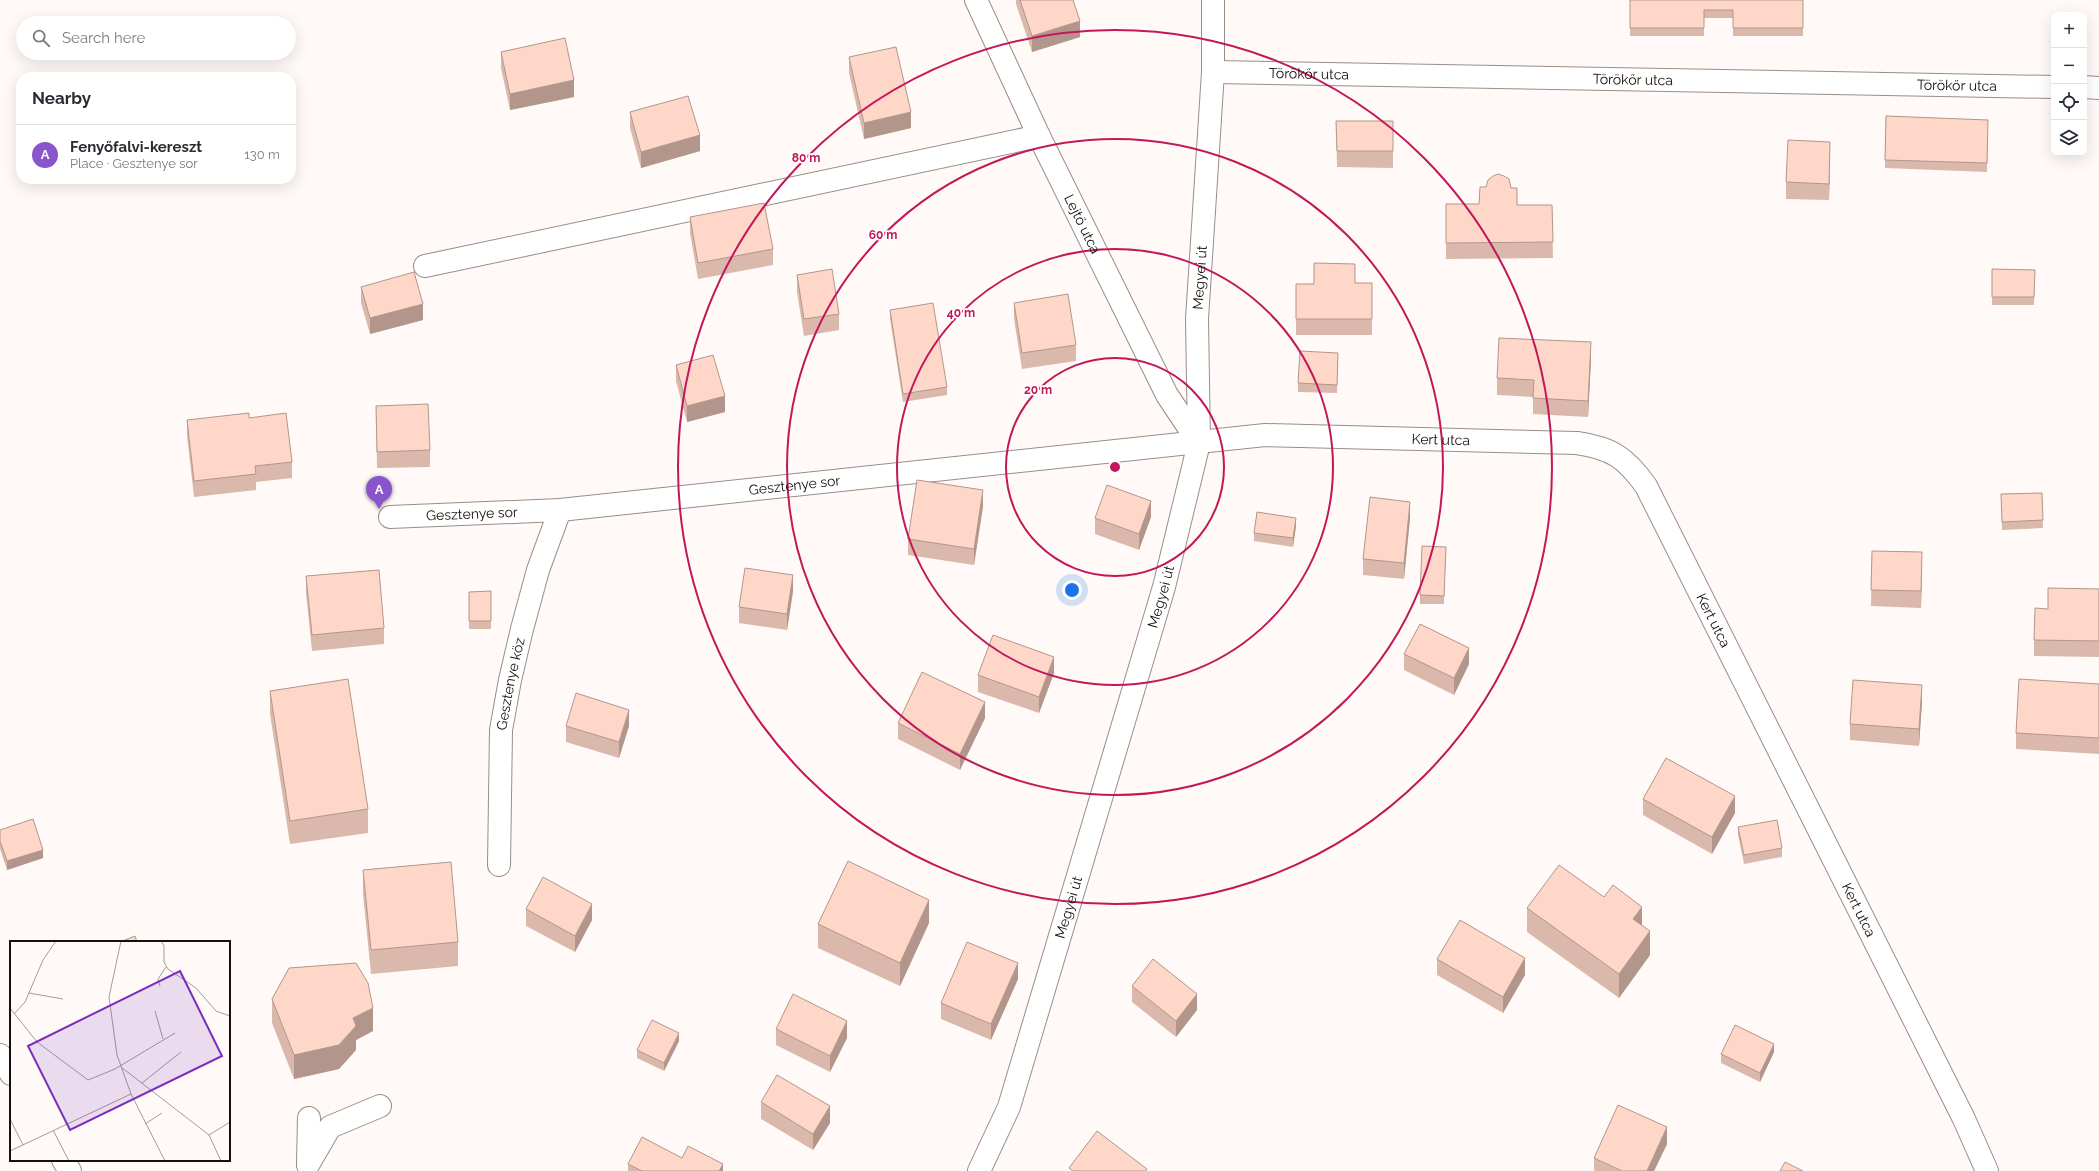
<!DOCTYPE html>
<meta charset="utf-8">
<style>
body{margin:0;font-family:Raleway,sans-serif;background:#f2f2f3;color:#2b2b33}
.controls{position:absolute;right:12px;top:12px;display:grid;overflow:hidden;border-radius:8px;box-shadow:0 4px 16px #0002}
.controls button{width:36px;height:36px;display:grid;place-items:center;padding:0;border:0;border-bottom:1px solid #e1e1e2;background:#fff;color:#2b2b33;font:20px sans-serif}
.you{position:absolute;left:1072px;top:590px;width:14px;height:14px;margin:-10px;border:3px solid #fff;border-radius:50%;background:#1a73e8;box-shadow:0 0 0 6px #1a73e833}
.badge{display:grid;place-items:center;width:26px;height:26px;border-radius:50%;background:#8954cc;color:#fff;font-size:13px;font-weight:700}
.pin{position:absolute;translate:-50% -33px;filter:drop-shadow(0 1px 2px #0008)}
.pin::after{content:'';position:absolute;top:21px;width:14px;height:12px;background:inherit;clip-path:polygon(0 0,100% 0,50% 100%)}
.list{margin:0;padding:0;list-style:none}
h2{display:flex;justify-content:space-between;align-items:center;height:52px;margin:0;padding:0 16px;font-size:17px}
h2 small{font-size:13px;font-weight:400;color:#7c7c81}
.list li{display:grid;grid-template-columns:26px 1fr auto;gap:12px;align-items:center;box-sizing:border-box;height:60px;padding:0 16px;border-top:1px solid #e1e1e2}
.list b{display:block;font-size:15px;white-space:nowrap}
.list p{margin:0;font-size:13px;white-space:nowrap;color:#7c7c81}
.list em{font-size:13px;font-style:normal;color:#7c7c81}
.icon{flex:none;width:22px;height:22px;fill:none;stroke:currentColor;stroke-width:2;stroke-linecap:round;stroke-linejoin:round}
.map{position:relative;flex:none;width:2099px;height:1171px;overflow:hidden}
.search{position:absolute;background:#fff;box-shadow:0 4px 16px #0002;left:16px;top:16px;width:280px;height:44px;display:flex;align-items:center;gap:10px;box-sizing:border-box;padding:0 14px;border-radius:22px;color:#7c7c81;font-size:15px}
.panel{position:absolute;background:#fff;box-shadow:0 4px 16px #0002;left:16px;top:72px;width:280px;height:112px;border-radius:16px}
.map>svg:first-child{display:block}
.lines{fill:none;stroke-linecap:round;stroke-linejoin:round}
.minor-casing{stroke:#998e86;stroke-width:24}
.minor{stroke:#fff;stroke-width:22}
.wall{fill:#dab9ac}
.shaded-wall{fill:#b2968c}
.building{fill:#fed7c8;stroke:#b2968c}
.ring{fill:none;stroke:#c2185b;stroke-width:2}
.labels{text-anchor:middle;stroke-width:3.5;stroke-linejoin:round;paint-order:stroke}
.street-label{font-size:14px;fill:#130f0c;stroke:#fff}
.inset-road{fill:none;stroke:#a19c99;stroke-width:1}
.view{fill:#7b2cbf;fill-opacity:0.15;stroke:#7b2cbf;stroke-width:2}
.inset-edge{fill:none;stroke:#130f0c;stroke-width:2}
.centre{fill:#c2185b;stroke:#fff;stroke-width:2}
.ring-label{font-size:12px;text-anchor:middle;font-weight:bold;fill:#c2185b;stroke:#fff;stroke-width:3.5;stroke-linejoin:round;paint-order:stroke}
</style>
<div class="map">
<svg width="2099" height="1171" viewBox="0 0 2099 1171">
<rect width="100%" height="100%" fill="#fffaf7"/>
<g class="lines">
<g class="minor-casing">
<g id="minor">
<path id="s1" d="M976,0L1039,136L1167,395L1199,443"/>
<path id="s2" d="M1213,72L2054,87"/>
<path d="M2084,87L2099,88"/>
<path d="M425,266L1039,136"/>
<path id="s3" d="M390,517L560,510L1265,435L1577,443C1612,448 1626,458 1646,486L1964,1119L1987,1171"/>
<path id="s4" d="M499,865L501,730L510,680L522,629L538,570L560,510"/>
<path d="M0,1055L11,1074"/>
<path d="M63,1160L70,1171"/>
<path d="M308,1163L309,1118"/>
<path d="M308,1165L330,1127L380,1106"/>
<path id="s5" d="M979,1171L1009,1107L1164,587L1199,443L1197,319L1213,72V0"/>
</g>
</g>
<use href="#minor" class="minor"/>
</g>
<path class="wall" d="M1016,0H1073L1080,37L1032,52L1016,4Z
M1630,0H1803V36H1733V18H1704V36H1630Z
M501,52L574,97L510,110L501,68Z
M849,57L911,128L864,139L849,73Z
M630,112L700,151L641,168L630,128Z
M1886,116L1988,128L1987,172L1885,168Z
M1336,121H1393V168L1337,167Z
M1830,158L1829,200L1786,199V182Z
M1511,188L1517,205H1552L1553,258L1446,259V204H1479Z
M690,217L773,249V265L698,279L690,233Z
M1992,269L2035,270L2034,305H1992Z
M797,275L839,314V330L804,336L797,292Z
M1372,283V335H1296V284Z
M361,287L423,320L370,334L361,303Z
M1014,303L1076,345V361L1022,369L1014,319Z
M890,310L947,387V395L903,402L890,319Z
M1591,359L1588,417L1533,414V397L1497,395V378Z
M1338,361L1337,393L1298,392V383Z
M676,365L725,412L687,422L676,381Z
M376,406L430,450V467L377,468Z
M249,418L292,462V478L256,482V490L194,497L187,436V420Z
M2042,493L2043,528L2002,530L2001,494Z
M983,506L974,565L908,555V539Z
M1151,517L1139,550L1095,534V518Z
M1410,518L1404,579L1363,575V559Z
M1296,526L1293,547L1254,541V533Z
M1446,547L1444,604H1420V595Z
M1872,551L1922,568L1921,608L1871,606Z
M306,576L384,628V644L312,651L306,593Z
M2099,589V657L2034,656V640L2048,609Z
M491,591V629H469V592Z
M793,591L787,630L739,623V607Z
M1404,654L1469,664L1454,695L1404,670Z
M1054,673L1039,713L978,692V675Z
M2099,684V754L2016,749V733Z
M270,691L368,809V833L290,844L270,714Z
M1922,702L1919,746L1850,740V724Z
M985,718L960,770L898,739V723Z
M566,726H629L619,758L566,742Z
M1643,799L1735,813L1712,854L1643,815Z
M1738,827L1782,848V857L1744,864L1738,835Z
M0,830L43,858L7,870L0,849Z
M363,870L458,942V966L371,974L363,894Z
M1527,908L1642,925L1650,955L1619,998L1527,932Z
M526,909L592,920L575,952L526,926Z
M929,923L900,986L818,948V924Z
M1437,959L1525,975L1503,1013L1437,975Z
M1018,979L991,1040L941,1019V1003Z
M1132,986L1197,1010L1176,1037L1132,1002Z
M272,999L373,1031L356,1040V1050L339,1069L294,1079L272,1023Z
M776,1029L847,1038L830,1072L776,1045Z
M679,1041L664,1071L637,1058V1050Z
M1774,1052L1760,1082L1721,1063V1054Z
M761,1102L830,1123L813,1150L761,1119Z
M1667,1144L1654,1171H1594V1158Z
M628,1164L723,1171H628Z"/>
<path class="shaded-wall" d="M1080,21V37L1032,52V36Z
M574,80V97L510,110V94Z
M911,112V128L864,139V123Z
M700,135V151L641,168V152Z
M1830,142V158L1829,200V184Z
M423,304V320L370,334V318Z
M1591,342V359L1588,417V401Z
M725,396V412L687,422V406Z
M983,490V506L974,565V549Z
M1151,501V517L1139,550V534Z
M1410,502V518L1404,579V563Z
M1296,518V526L1293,547V538Z
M1922,552V568L1921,608V591Z
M793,575V591L787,630V614Z
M1469,648V664L1454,695V678Z
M1054,657V673L1039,713V697Z
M1922,685V702L1919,746V729Z
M985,702V718L960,770V754Z
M629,710V726L619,758V742Z
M1735,796V813L1712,854V837Z
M43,850V858L7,870V861Z
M929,900V923L900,986V963Z
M592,904V920L575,952V936Z
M1642,907V930L1633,919Z
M1650,931V955L1619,998V974Z
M1525,958V975L1503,1013V997Z
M1018,963V979L991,1040V1024Z
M1197,994V1010L1176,1037V1021Z
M373,1008V1031L356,1040V1050L339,1069L294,1079V1055L353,1018Z
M847,1021V1038L830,1072V1056Z
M679,1033V1041L664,1071V1063Z
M1774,1044V1052L1760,1082V1073Z
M830,1106V1123L813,1150V1134Z
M1667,1127V1144L1654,1171H1647Z
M723,1164V1171H719Z"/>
<path class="building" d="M1020,0H1073L1080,21L1032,36Z
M1630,0H1803V28H1733V10H1704V28H1630Z
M565,38L574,80L510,94L501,52Z
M896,47L911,112L864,123L849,57Z
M688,96L700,135L641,152L630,112Z
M1886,116L1988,120L1987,163L1885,160Z
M1336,121H1393V151H1337Z
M1788,140L1830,142L1829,184L1786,182Z
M1498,174L1504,176L1509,179L1511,188H1517V205H1552L1553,242L1446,243V204H1479L1480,187H1486L1488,180L1493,176Z
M764,203L773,249L698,263L690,217Z
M1314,263L1355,264V283H1372V319H1296V284H1314Z
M832,269L839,314L804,319L797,275Z
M1992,269L2035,270L2034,297H1992Z
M414,272L423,304L370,318L361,287Z
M1068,294L1076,345L1022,353L1014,303Z
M933,303L947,387L903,394L890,310Z
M1499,338L1591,342L1588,401L1533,398L1534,380L1497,378Z
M1300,351L1338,353L1337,385L1298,383Z
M713,355L725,396L687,406L676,365Z
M428,404L430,450L377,452L376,406Z
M249,413V418L286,413L292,462L255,466L256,474L194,481L187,420Z
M917,480L983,490L974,549L908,539Z
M1107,485L1151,501L1139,534L1095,518Z
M2042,493L2043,520L2002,522L2001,494Z
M1370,497L1410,502L1404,563L1363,559Z
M1257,512L1296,518L1293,538L1254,533Z
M1422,546L1446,547L1444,596L1420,595Z
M1872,551L1922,552L1921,591L1871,590Z
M745,568L793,575L787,614L739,607Z
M379,570L384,628L312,635L306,576Z
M2048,588L2099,589V641L2034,640L2035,608L2048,609Z
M491,591V621H469V592Z
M1420,624L1469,648L1454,678L1404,654Z
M993,635L1054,657L1039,697L978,675Z
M922,672L985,702L960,754L898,723Z
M348,679L368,809L290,821L270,691Z
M2019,679L2099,684V738L2016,733Z
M1853,680L1922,685L1919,729L1850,724Z
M576,693L629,710L619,742L566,726Z
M1666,758L1735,796L1712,837L1643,799Z
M33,819L43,850L7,861L0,841V830Z
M1777,820L1782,848L1744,855L1738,827Z
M848,861L929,900L900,963L818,924Z
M451,862L458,942L371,950L363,870Z
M1559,865L1604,897L1613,885L1642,907L1633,919L1650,931L1619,974L1527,908Z
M543,877L592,904L575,936L526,909Z
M1460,920L1525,958L1503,997L1437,959Z
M135,936L137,942H120Z
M967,942L1018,963L991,1024L941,1003Z
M1153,959L1197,994L1176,1021L1132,986Z
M356,963L368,983L373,1008L353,1018L356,1026L339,1045L294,1055L272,999L289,968Z
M793,994L847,1021L830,1056L776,1029Z
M652,1020L679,1033L664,1063L637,1050Z
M1735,1025L1774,1044L1760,1073L1721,1054Z
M777,1075L830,1106L813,1134L761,1102Z
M1618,1105L1667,1127L1647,1171H1622L1594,1158Z
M1097,1131L1147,1169L1146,1171H1073L1069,1168Z
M642,1137L682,1158L688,1146L723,1164L719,1171H642L628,1164Z
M1785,1162L1803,1171H1780Z"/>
<g class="ring">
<circle cx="1115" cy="467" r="109"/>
<circle cx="1115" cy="467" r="218"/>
<circle cx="1115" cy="467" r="328"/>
<circle cx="1115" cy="467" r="437"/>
</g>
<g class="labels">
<g class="street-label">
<text dy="5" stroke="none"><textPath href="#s2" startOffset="96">Törökőr utca</textPath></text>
<text dy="5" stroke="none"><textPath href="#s2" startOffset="420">Törökőr utca</textPath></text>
<text dy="5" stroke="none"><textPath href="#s2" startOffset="744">Törökőr utca</textPath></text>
<text dy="5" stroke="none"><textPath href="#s1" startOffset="248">Lejtő utca</textPath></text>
<text dy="5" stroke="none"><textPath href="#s5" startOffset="927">Megyei út</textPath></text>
<text dy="5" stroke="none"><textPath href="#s3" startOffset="1055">Kert utca</textPath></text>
<text dy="5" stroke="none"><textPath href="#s3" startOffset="406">Gesztenye sor</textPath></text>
<text dy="5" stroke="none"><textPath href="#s3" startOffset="82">Gesztenye sor</textPath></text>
<text dy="5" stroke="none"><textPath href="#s5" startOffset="603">Megyei út</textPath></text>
<text dy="5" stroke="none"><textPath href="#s3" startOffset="1426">Kert utca</textPath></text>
<text dy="5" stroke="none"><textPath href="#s4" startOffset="182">Gesztenye köz</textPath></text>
<text dy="5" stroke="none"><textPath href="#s5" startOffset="279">Megyei út</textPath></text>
<text dy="5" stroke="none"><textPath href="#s3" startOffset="1750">Kert utca</textPath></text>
</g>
</g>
<g transform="translate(10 941)">
<rect width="220" height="220" fill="#fffaf7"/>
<path class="inset-road" d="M111,0L99,56L107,114L121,153L155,220M151,0L154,5V21L158,28L186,47L206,70L220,75M150,45L148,38L156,26M19,52L53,58M0,67L27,101L78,139L105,128L165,92M145,70L153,98M4,73L15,61L33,19L46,0M111,126L199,194L220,181M132,142L171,111M0,178L13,204M135,183L152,172M43,189L59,220M199,194L211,220M0,210L121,153"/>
<path class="view" d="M170,30L212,115L60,189L18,105Z"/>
<rect width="220" height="220" class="inset-edge"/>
</g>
<circle cx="1115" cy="467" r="6" class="centre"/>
<g class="ring-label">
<text x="806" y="162">80 m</text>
<text x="883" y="239">60 m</text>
<text x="961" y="317">40 m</text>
<text x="1038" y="394">20 m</text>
</g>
</svg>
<div class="controls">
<button>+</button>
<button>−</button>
<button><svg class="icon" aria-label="locate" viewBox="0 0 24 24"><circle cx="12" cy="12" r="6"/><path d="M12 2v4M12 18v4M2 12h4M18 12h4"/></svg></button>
<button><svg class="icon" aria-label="layers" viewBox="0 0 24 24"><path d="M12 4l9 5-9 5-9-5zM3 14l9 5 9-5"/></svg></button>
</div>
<div class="you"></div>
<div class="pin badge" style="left:379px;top:509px">A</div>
<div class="search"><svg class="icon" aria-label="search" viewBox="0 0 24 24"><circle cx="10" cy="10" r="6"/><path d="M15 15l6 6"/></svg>Search here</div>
<section class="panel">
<h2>Nearby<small></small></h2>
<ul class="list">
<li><span class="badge">A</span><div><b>Fenyőfalvi-kereszt</b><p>Place · Gesztenye sor</p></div><em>130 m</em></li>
</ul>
</section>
</div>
